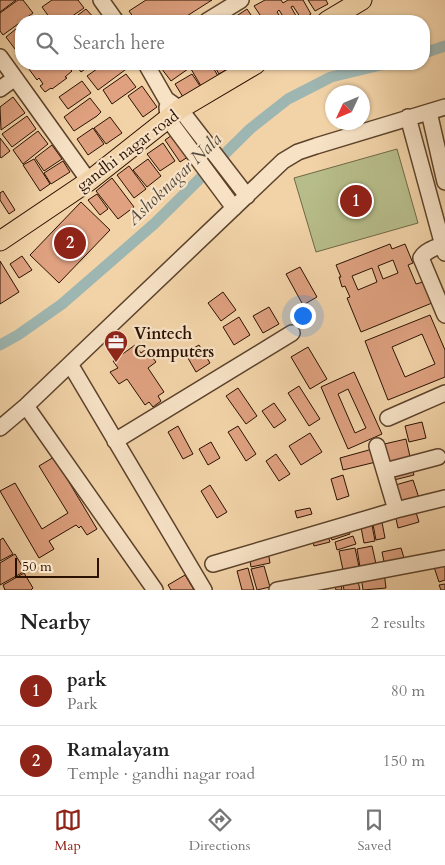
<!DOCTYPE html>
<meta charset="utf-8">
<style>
body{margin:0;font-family:Cardo,serif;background:#f2f2f2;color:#222}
.compass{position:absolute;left:325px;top:85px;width:45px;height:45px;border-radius:50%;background:#fff;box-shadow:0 1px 4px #0004;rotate:226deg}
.scale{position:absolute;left:15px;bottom:12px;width:84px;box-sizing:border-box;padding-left:5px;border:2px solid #2a1100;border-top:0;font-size:14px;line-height:18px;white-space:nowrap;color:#2a1100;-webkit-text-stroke:4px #f7e2c6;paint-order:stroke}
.you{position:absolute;left:302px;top:315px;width:18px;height:18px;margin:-12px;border:4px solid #fff;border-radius:50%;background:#1a73e8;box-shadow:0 0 0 8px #1a73e833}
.badge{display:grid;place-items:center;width:32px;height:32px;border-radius:50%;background:#8f2418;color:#fff;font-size:16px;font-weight:700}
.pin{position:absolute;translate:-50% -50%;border:2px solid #fff;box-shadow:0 1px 5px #0006}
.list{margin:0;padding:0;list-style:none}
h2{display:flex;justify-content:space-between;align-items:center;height:65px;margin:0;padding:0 20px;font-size:21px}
h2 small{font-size:16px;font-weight:400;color:#767676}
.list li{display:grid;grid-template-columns:32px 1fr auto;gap:15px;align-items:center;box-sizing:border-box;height:70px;padding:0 20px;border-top:1px solid #e0e0e0}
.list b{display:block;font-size:19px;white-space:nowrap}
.list p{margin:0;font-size:16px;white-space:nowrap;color:#767676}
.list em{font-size:16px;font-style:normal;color:#767676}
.icon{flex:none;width:28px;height:28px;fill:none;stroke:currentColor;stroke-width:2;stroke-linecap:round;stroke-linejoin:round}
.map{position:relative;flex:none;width:445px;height:590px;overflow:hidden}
.search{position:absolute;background:#fff;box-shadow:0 1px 4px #0004;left:15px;right:15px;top:15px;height:55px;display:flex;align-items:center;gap:12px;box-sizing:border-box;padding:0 18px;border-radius:20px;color:#767676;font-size:19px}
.sheet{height:205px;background:#fff}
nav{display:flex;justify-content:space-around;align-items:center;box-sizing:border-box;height:70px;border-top:1px solid #e0e0e0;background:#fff;font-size:14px;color:#767676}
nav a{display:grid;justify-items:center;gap:2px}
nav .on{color:#8f2418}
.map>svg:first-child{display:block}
.green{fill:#b7bd8a;stroke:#706745}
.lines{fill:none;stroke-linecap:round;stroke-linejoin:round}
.canal{stroke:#9eb6b1;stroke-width:11}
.building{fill:#dfa180;stroke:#2a1100;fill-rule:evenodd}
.minor-casing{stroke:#5c422a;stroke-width:18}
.major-casing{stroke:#2a1100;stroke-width:21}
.minor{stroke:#f7e2c6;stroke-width:15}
.major{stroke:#f2d3a8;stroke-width:19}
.labels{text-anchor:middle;stroke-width:4.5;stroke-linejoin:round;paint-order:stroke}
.street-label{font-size:16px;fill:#2a1100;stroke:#f7e2c6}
.poi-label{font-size:16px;font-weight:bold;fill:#2a1100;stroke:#f7e2c6;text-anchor:start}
.water-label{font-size:18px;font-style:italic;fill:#534b3e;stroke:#f7e2c6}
</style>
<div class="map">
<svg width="445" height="590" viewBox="0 0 445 590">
<rect width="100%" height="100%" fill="#f2d3a8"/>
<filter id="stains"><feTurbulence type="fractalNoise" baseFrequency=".004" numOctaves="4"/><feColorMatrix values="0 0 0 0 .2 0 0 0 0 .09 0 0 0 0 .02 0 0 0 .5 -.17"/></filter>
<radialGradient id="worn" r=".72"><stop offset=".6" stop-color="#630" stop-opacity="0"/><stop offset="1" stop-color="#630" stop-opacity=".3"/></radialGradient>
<path class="green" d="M397,149L418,223L316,252L294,178Z"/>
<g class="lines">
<path class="canal" d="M424,53L445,46
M0,345L18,335L62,304L154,224L250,129L288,99L331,77L385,64"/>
</g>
<path class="building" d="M0,0H16L0,12Z
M18,0H23L33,13L3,35L0,31V13Z
M52,0H78L84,8L65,21H52L42,7Z
M146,0H212L179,21H136L129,11Z
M265,0H281L283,3L288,0H303L311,14L302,20L293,6L291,7L299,21H286L279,10L277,12L283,21H264L254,6Z
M308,0H326L328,4L315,11Z
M86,9L95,19L94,21H70Z
M247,9L255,21H229Z
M33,16L36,21H26Z
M21,25V51L18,53L6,37Z
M27,64H65L72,71L65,77L67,78L52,89L51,88L45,92L40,86L43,84L39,78L37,80L26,65Z
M75,64H92L81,72Z
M104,64L108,67L111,64L115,65L126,64L129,67L98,90L87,76Z
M158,64H184L188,69L171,81Z
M201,64H211L218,76L201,86L191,69Z
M213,64H236L219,74Z
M126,74L136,87L112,104L103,90Z
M192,74L200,86L183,97L175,84Z
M82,81L91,93L68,109L59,97Z
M142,86L157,107L143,117L128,96Z
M13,97L25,113L1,130L0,107Z
M90,98L101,112L97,116L74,131L64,117Z
M27,116L36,129L12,147L2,134Z
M110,117L122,133L106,144L94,128Z
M93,128L104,144L88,155L77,139Z
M38,131L48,144L23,164L13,150Z
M175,133L191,155L180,162L165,140Z
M0,138L10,151L1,158L0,156Z
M163,143L175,161L160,171L147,154Z
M52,145L62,159L44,171L35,158Z
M34,159L50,184L40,191L23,165Z
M148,159L161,176L147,187L133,170Z
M63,161L70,172L51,184L44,173Z
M129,166L146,189L134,198L117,175Z
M112,178L134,207L118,219L96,191Z
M3,191L15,210L9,214L0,200V193Z
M97,194L108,209L100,215L88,200Z
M81,202L110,230L59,283L30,255Z
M390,244L392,249L405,244L413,263L408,265L416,284L423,282L432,303L361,332L347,298L350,297L345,286L342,287L339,277H341L336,265ZM393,260L398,273L383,279L378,266ZM372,268L377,282L358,290L352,276Z
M22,256L32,270L19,278L10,264Z
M0,261L19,292L0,304Z
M300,267L317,297L303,305L286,274Z
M223,292L236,310L221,321L208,303Z
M269,307L279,324L263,333L253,316Z
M430,315L445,350V377L388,400L365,341ZM422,334L435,364L405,377L392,347Z
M239,317L250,335L234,345L223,327Z
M135,345L141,353L146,349L156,362L148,368L164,392L158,396L161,401L153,407L149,402L145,405L127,379L119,384L110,372L118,368L113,361Z
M199,345L210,363L196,372L185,353Z
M308,347L327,379L310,389L291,357Z
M354,372L382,434L348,449L321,387ZM348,389L366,428L355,433L338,394Z
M299,386L320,419L309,426L288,393Z
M238,388L257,416L246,424L226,396Z
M274,403L286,420L274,428L262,411Z
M422,422L426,438L409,442L405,426Z
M178,426L193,454L183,459L168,432Z
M238,426L256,454L246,461L228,432Z
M310,433L322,452L301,465L289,446Z
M406,439L411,461L385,467L380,445Z
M211,442L220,458L208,465L199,449Z
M376,448L380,461L343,470L340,458Z
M276,454L290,474L279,481L266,461Z
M54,457L97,529L87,535L81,526L79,528L76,525L49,541L54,549L39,558L0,491L15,483L42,529L68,513L39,466Z
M412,469L414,475L390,481L389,475Z
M343,475L349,496L337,500L331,479Z
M413,480L419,498L398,504L392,486Z
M210,485L227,512L217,518L201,491Z
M310,508L312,514L297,518L295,511Z
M415,509L419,522L398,528L395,514Z
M381,517L385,538L376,540L372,519Z
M371,520L375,541L364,543L360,522Z
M348,527L350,534L332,540L330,533Z
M327,533L330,542L314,546L312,538Z
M353,536L356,544L337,550L335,542Z
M3,538L13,554L0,561V540Z
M372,546L376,564L360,567L357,549Z
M355,548L359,567L343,570L339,551Z
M401,548L404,558L384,562L382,552Z
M268,551L270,563L251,567L249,555Z
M15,554L25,571L0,585V563Z
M445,560V580L439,582L433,564Z
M264,566L270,587L257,590L251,569Z
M248,568L254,590H242L237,571Z
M384,572L386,588L363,590L361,576Z
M24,573L33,588L31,590H5L3,585Z
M185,575L194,590H171L168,585Z
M357,577L360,590H344L342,580Z
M340,580L342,590H336L334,582Z
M445,584V590H441L439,585Z"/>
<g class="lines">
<g class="minor-casing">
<path id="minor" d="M101,0L116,21
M207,21L241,0
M0,57L89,181
M146,64L166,99L180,109L247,196
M0,89L15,78
M167,107L168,119L234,208
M429,112L445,182
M408,117L445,253
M442,245C434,248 425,251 421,258L445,315
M70,364L204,590
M26,406L155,590
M388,418L445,393
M0,428L26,406L283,161L298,152L316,146L445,107
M115,441L292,333
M377,446L396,510
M385,471L438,457
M213,564L396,510L445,498
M277,590L445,558"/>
</g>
<g class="major-casing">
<path id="major" d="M327,21L362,0
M0,241L89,181L180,109L256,64"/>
</g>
<use href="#minor" class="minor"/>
<use href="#major" class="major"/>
</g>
<defs>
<g id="office-pin" transform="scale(1.25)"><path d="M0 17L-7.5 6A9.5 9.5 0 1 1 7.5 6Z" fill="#8f2418" stroke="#f7e2c6"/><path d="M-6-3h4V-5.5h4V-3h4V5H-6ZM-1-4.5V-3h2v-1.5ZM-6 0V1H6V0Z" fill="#fff"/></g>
</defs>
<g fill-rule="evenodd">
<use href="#office-pin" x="116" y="342"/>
</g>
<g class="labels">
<g class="street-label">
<text transform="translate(127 150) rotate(-37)" y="6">gandhi nagar road</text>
</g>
<g class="poi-label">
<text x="134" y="339">Vintech<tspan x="134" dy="18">Computers</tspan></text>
</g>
<g class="water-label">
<text transform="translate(174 179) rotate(-44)" y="6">Ashoknagar Nala</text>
</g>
</g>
<rect width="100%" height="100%" filter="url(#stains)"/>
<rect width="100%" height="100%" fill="url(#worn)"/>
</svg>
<svg class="compass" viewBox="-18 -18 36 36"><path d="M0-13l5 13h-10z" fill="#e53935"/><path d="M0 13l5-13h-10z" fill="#767676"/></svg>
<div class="scale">50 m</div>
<div class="you"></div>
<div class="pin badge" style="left:356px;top:201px">1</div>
<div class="pin badge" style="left:70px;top:243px">2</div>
<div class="search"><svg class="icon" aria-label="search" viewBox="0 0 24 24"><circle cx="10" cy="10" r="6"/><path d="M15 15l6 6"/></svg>Search here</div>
</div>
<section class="sheet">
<h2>Nearby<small>2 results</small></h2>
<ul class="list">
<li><span class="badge">1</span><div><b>park</b><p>Park</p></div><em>80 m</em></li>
<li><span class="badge">2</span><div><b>Ramalayam</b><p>Temple · gandhi nagar road</p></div><em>150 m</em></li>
</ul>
</section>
<nav>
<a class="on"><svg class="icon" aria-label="map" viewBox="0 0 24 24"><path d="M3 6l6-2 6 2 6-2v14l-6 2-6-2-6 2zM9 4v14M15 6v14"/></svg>Map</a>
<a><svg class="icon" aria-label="directions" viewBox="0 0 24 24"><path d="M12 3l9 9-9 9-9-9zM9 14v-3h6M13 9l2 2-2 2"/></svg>Directions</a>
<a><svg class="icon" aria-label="saved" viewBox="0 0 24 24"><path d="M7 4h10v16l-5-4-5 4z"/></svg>Saved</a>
</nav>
